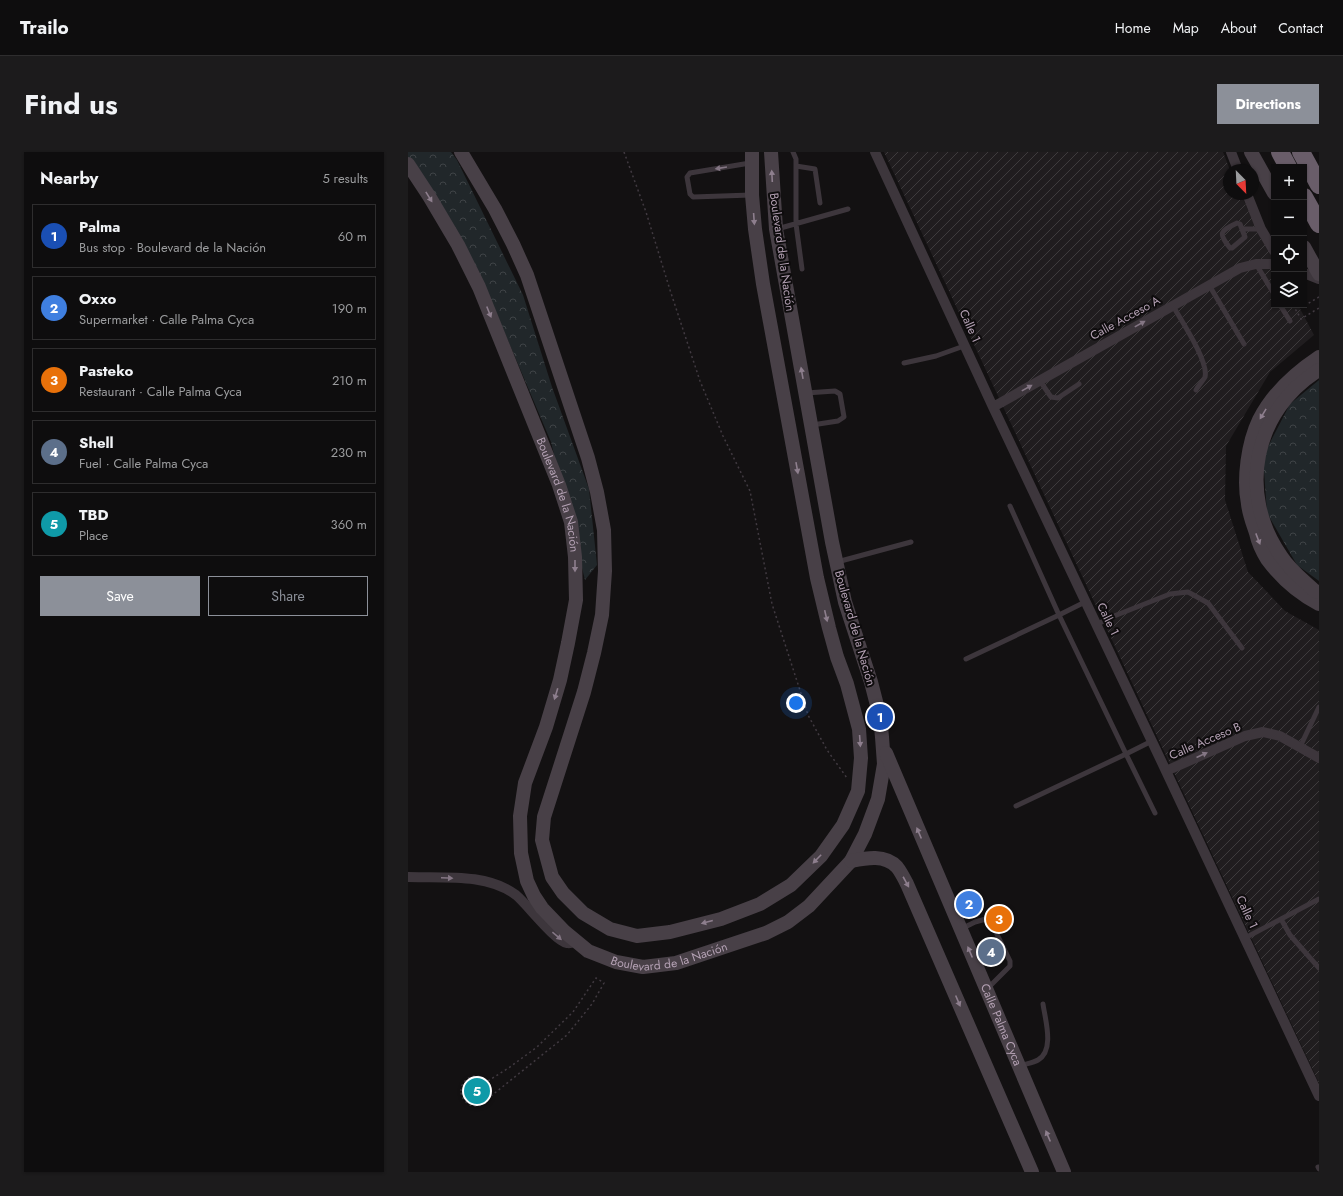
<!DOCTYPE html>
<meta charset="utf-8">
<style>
body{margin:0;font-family:Jost,sans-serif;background:#1c1b1c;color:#f1f3f6}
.controls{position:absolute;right:12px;top:12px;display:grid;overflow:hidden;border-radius:0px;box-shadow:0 1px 3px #0004}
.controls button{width:36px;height:36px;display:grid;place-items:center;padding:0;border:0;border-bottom:1px solid #2e2d2e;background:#0e0d0e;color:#f1f3f6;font:20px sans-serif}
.compass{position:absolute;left:815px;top:12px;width:36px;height:36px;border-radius:50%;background:#0e0d0e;box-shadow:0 1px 3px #0004;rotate:156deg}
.you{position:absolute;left:388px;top:551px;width:14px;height:14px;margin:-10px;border:3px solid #fff;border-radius:50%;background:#1a73e8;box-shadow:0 0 0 6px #1a73e833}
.badge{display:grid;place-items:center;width:26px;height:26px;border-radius:50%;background:#8c9099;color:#fff;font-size:13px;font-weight:700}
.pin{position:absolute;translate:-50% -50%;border:2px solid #fff;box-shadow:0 1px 4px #0006}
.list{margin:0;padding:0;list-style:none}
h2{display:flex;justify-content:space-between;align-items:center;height:52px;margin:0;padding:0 16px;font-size:17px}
h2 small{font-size:13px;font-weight:400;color:#9b9c9e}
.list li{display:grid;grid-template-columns:26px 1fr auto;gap:12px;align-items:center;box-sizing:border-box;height:64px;margin:0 8px 8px;padding:0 8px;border:1px solid #2e2d2e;border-radius:0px}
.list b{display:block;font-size:15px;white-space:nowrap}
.list p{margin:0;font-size:13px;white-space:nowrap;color:#9b9c9e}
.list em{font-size:13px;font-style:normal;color:#9b9c9e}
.actions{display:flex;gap:8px;padding:12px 16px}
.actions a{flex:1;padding:9px 0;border:1px solid #8c9099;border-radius:0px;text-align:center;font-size:14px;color:#8c9099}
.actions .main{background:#8c9099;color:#fff}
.icon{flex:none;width:22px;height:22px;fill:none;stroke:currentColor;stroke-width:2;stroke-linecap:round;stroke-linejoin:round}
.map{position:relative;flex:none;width:911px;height:1020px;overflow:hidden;border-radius:0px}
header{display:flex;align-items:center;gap:24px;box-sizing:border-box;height:56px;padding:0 20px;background:#0e0d0e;border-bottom:1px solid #2e2d2e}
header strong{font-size:19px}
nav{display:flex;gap:22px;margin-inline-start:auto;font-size:14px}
.intro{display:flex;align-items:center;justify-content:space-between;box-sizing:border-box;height:96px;padding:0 24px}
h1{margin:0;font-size:28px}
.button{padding:10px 18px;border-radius:0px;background:#8c9099;color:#fff;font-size:14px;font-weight:700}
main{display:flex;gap:24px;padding:0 24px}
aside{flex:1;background:#0e0d0e;border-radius:0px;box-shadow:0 1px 3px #0004}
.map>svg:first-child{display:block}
.industrial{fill:url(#industrial-furrows)}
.forest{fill:url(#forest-crowns)}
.building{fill:#353034;stroke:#2f2b2d}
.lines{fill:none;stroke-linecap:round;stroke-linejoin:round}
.path{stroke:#413a41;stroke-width:1.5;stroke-dasharray:2 3;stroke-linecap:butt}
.lane{stroke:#3d363c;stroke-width:5}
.street{stroke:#3d363c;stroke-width:10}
.secondary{stroke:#484047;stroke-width:14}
.highway{stroke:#695d69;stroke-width:18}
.oneway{fill:#847684}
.oneway2{fill:#8e7f8e}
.labels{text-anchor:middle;stroke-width:4;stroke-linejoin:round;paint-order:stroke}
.street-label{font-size:12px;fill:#b4a1b4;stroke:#0e0c0d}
</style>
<header>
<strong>Trailo</strong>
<nav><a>Home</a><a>Map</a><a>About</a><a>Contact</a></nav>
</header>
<div class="intro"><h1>Find us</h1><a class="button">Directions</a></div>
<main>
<aside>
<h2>Nearby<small>5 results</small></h2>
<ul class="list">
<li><span class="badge" style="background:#1a4fb4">1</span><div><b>Palma</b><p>Bus stop · Boulevard de la Nación</p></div><em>60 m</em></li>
<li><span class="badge" style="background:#3f7fe0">2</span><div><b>Oxxo</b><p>Supermarket · Calle Palma Cyca</p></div><em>190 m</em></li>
<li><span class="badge" style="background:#e8710a">3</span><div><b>Pasteko</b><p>Restaurant · Calle Palma Cyca</p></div><em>210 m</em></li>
<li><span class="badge" style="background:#5c6f8a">4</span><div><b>Shell</b><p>Fuel · Calle Palma Cyca</p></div><em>230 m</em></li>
<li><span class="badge" style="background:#0f9aa8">5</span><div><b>TBD</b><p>Place</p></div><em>360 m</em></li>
</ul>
<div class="actions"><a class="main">Save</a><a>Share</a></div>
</aside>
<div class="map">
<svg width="911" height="1020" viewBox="0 0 911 1020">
<defs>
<pattern id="industrial-furrows" width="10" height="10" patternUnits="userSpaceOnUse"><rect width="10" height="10" fill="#201d1f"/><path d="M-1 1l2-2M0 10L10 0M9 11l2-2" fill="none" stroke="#3e3b3d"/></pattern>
<pattern id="forest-crowns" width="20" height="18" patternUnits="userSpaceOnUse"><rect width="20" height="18" fill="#21272a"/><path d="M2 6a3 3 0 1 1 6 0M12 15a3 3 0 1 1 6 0" fill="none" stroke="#3f4346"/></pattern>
</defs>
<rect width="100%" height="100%" fill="#131112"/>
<path class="industrial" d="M476,0H815L822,18H821V42H833L840,58L866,108V153H890L906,183L862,220L818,294L817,348L840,420L877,459L911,478V931Z"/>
<path class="forest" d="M0,0H43L49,8L115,143L144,235L181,337L189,413L177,428L143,290L71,120L0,8Z
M911,228V429L889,413L859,361L855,304L882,252Z"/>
<path class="building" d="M564,740L571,757L557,762L550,745Z
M595,754L600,773L588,778L581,760Z"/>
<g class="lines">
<path class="path" d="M216,0L238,60L262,138L292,229L315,284L342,339L364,452L400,563L419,598L439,626
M885,153L893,167L911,156
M893,153L894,155L911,145
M53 939a15 15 0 1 1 30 0a15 15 0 1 1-30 0Z
M80,929L102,915L129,895L165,860L188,826L196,831L184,852L159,883L83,944"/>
<path class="lane" d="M385,0L388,7V72L394,117
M342,11L282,21L279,25L282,42L285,45L343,43
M388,14L407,17L412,51
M829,71L832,72L837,85L824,96H822C809,80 813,79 829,71Z
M369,77L440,57
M835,77H853
M848,112L866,142
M801,133L836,192
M872,153L882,169
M765,154C773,168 801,210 797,225C795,229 790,234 788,238
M496,211L528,204L556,194
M632,229L643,245L650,246L671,232
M398,241L427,239L432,242L436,265L430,269L404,273
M429,410L503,390
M677,450L651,463L718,602L744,589
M688,473L701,466L762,442L780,440L800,451L834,496
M558,507L651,463L602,354
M892,595L911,555
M608,654L718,602L747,661
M873,767L882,783L911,816
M553,777L567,770L578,767L583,770L602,809V814L580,836
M837,786L911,747
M612,914C617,912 625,911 630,908C647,898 637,867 635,852
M910,1015L911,1017"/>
<path class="street" d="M467,0L585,255L758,619L911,944
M823,0L830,18
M839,42L853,77L866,99
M896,121L911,127
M585,255L832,116L848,112H866
M758,619L837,584L855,580L872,584L911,606
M0,725C35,726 79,721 108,743C119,752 147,789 159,791C163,792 165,790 168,789"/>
<g class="secondary">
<path d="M53,0L87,57L105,92L119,123L180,306L189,340L196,378L197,419L194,463L186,501L176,540L136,665L134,688L144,725L155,741L175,761L202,777L229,784L262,780L313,767L352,752L383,733L413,704L435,673L450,639L453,606L451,577L439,532L429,505L421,476L409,426L355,132L347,77L344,43V0"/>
<path d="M843,0L866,41"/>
<path id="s1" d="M0,12L21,44L50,93L71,135L151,333L163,370L167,405L168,448L160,491L152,528L138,575L117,631L112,664L113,701L119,729L126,744L134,756L157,780L180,799L208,810L235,815L268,811L358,781L380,770L401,754L443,709L457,682L470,647L476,612L474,585L472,565L463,530L437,450L424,390L368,77L363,0"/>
<path d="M896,95L911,122"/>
<path d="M911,205C887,221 864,242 851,268C840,291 835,327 840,352C841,362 845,372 848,381C850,390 854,399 859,407C873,426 890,441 911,452"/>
<path d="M911,218C846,258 829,341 873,404C882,418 895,428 907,439L911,440"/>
<path id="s2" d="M478,601L656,1020"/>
<path d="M443,709C458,706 477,702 489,715C493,720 496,726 499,732L624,1020"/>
</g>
<path class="highway" d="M872,0L880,15
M893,0L911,33
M896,45L911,72"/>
</g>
<defs><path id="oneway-solid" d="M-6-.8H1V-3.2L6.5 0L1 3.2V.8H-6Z"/></defs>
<g class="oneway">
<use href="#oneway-solid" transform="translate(313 16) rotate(171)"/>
<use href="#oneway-solid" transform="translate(732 172) rotate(-29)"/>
<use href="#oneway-solid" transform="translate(619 236) rotate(-29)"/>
<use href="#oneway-solid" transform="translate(794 603) rotate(-24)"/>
<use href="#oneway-solid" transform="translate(39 726) rotate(2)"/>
<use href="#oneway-solid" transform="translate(149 784) rotate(40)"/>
</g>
<g class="oneway2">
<use href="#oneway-solid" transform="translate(364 24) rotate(-93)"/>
<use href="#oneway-solid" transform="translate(21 45) rotate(58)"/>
<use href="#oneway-solid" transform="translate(346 67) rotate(86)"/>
<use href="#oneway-solid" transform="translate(81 160) rotate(68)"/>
<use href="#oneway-solid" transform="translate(394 221) rotate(-100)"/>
<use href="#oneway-solid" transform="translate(855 262) rotate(121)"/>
<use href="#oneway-solid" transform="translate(389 316) rotate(80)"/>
<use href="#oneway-solid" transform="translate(850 387) rotate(69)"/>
<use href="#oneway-solid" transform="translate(167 414) rotate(90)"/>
<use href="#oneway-solid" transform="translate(418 464) rotate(77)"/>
<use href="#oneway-solid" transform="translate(148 542) rotate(107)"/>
<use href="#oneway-solid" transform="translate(452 589) rotate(86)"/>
<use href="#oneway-solid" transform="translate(511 681) rotate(-113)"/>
<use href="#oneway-solid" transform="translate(409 707) rotate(134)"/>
<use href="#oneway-solid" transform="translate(498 730) rotate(61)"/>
<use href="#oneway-solid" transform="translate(299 770) rotate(165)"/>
<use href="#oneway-solid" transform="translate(562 800) rotate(-113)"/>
<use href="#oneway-solid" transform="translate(550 849) rotate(67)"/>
<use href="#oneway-solid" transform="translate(640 984) rotate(-113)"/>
</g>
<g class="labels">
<g class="street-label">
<text transform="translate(374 100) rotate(82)" y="4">Boulevard de la Nación</text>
<text transform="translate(717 166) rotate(-29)" y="4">Calle Acceso A</text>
<text transform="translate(562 174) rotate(66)" y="4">Calle 1</text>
<text dy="4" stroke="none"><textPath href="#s1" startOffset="365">Boulevard de la Nación</textPath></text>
<text transform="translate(700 467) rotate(64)" y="4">Calle 1</text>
<text transform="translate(447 476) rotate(74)" y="4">Boulevard de la Nación</text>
<text transform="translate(797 589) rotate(-23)" y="4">Calle Acceso B</text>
<text transform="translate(839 760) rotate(65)" y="4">Calle 1</text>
<text dy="4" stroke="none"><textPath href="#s1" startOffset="941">Boulevard de la Nación</textPath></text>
<text dy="4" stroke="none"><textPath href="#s2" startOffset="295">Calle Palma Cyca</textPath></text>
</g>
</g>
</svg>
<div class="controls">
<button>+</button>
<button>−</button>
<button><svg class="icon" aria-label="locate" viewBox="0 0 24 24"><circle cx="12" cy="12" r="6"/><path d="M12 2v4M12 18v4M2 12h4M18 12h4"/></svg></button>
<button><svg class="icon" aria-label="layers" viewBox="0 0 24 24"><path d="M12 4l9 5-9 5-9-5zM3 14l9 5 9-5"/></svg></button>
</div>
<svg class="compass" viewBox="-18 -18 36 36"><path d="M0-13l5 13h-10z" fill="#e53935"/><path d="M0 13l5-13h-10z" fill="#9b9c9e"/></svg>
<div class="you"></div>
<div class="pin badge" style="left:472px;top:565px;background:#1a4fb4">1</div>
<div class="pin badge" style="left:561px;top:752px;background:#3f7fe0">2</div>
<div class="pin badge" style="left:591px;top:767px;background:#e8710a">3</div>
<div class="pin badge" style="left:583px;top:800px;background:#5c6f8a">4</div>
<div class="pin badge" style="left:69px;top:939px;background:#0f9aa8">5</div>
</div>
</main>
